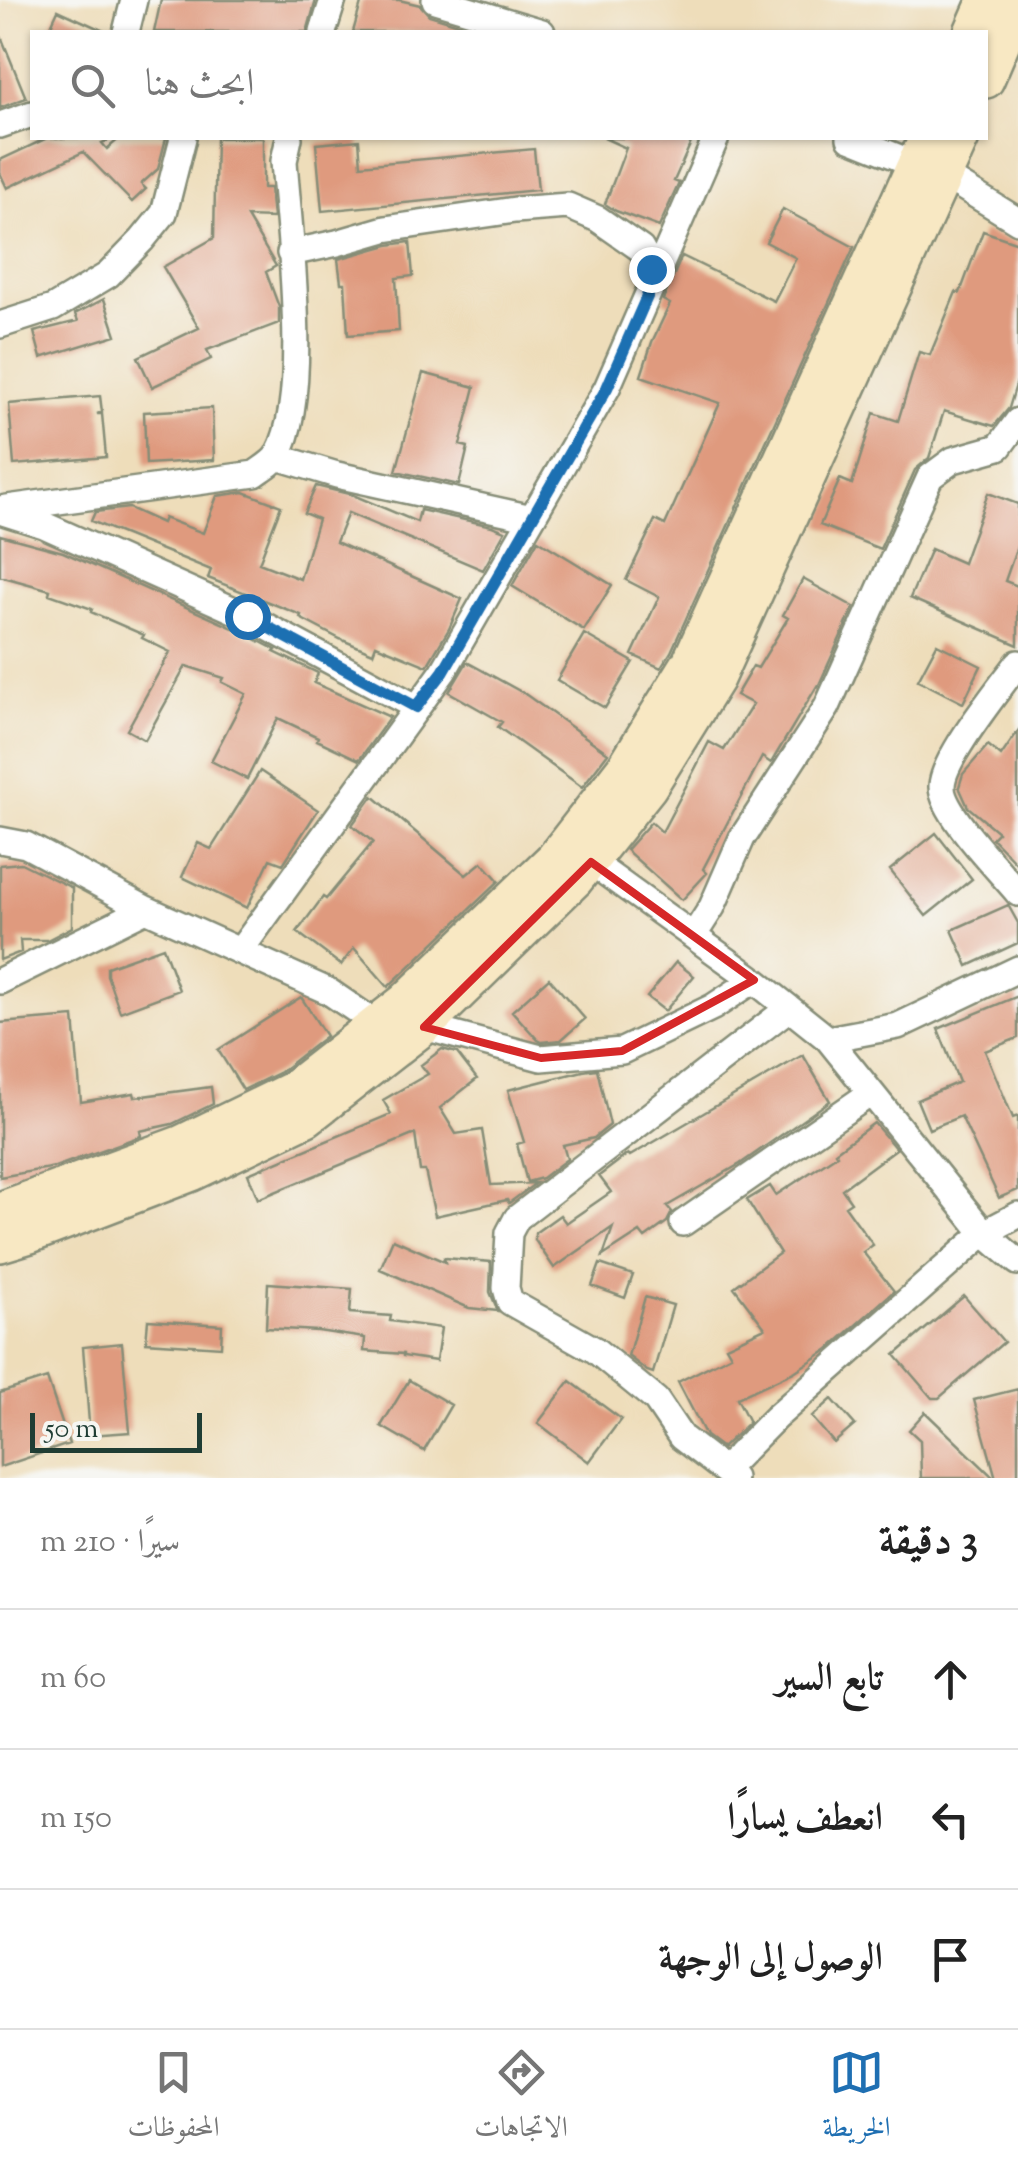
<!DOCTYPE html>
<html lang="ar">
<meta charset="utf-8">
<style>
body{margin:0;font-family:"Sorts Mill Goudy",Amiri,serif;background:#f2f2f2;color:#222;direction:rtl}
.scale{position:absolute;left:30px;bottom:25px;width:172px;box-sizing:border-box;padding-left:10px;border:5px solid #1f3d34;border-top:0;font-size:28px;line-height:35px;white-space:nowrap;color:#1f3d34;-webkit-text-stroke:8px #f6f6f2;paint-order:stroke}
.stop{position:absolute;width:30px;height:30px;margin:-22px;border:8px solid #1f6fb2;border-radius:50%;background:#fff}
.stop.end{background:#1f6fb2;border-color:#fff;box-shadow:0 2px 10px #0008}
.list{margin:0;padding:0;list-style:none}
h2{display:flex;justify-content:space-between;align-items:center;height:130px;margin:0;padding:0 40px;font-size:42px}
h2 small{font-size:32px;font-weight:400;color:#767676}
.list li{display:grid;grid-template-columns:65px 1fr auto;gap:30px;align-items:center;box-sizing:border-box;height:140px;padding:0 40px;border-top:2px solid #e0e0e0}
.list b{display:block;font-size:38px;white-space:nowrap}
.list em{font-size:32px;font-style:normal;color:#767676}
.icon{flex:none;width:55px;height:55px;fill:none;stroke:currentColor;stroke-width:2;stroke-linecap:round;stroke-linejoin:round}
.map{position:relative;flex:none;width:1018px;height:1478px;overflow:hidden;direction:ltr}
.search{position:absolute;background:#fff;box-shadow:0 2px 8px #0004;left:30px;right:30px;top:30px;height:110px;display:flex;align-items:center;gap:25px;box-sizing:border-box;padding:0 35px;border-radius:0px;color:#767676;font-size:38px}
.sheet{height:550px;background:#fff}
nav{display:flex;justify-content:space-around;align-items:center;box-sizing:border-box;height:140px;border-top:2px solid #e0e0e0;background:#fff;font-size:28px;color:#767676}
nav a{display:grid;justify-items:center;gap:5px}
nav .on{color:#1f6fb2}
.map>svg:first-child{display:block}
.building{fill:#df9a7e}
.lines{fill:none;stroke-linecap:round;stroke-linejoin:round}
.minor-casing{stroke:#868d77;stroke-width:30}
.secondary-casing{stroke:#868d77;stroke-width:40}
.minor{stroke:#fff;stroke-width:25}
.secondary{stroke:#f8e8c3;stroke-width:35}
.route{stroke:#1f6fb2;stroke-width:12}
.marked{fill:none;stroke:#d62828;stroke-width:8;stroke-linejoin:round}
</style>
<div class="map">
<svg width="1018" height="1478" viewBox="0 0 1018 1478">
<rect width="100%" height="100%" fill="#f6f6f2"/>
<filter id="ink" filterUnits="userSpaceOnUse"><feTurbulence type="fractalNoise" baseFrequency=".01" numOctaves="2"/><feDisplacementMap in="SourceGraphic" scale="20" xChannelSelector="R" yChannelSelector="G"/><feConvolveMatrix kernelMatrix="1 2 1 2 8 2 1 2 1" color-interpolation-filters="sRGB"/></filter>
<filter id="wash" filterUnits="userSpaceOnUse"><feTurbulence type="fractalNoise" baseFrequency=".0048" numOctaves="4" result="noise"/><feDisplacementMap in="SourceGraphic" scale="40" xChannelSelector="R" yChannelSelector="G"/><feGaussianBlur stdDeviation="2.25" result="paint"/><feColorMatrix in="noise" values="0 0 0 0 0 0 0 0 0 0 0 0 0 0 0 0 0 1.4 0 .05"/><feComposite in="paint" operator="in"/></filter>
<g filter="url(#wash)">
<rect width="100%" height="100%" fill="#eeddba"/>
<g id="blocks">
<path class="building" d="M161,0H316L307,32H154Z
M362,0H399L420,5L429,15L462,25L460,32H353Z
M58,10L106,32H48Z
M0,34L26,98L0,108Z
M47,138H113L102,143L107,149L120,138H166L158,169L141,184L146,189L132,202L83,152L7,188L0,173V160Z
M216,138H263V188H270L273,218L247,217L276,266L266,272L279,307V323L207,350L211,359L152,387L138,357L199,328L163,267L214,238Z
M604,138H693L674,181L679,183L659,227L616,211L605,204L626,148Z
M359,140L361,165L534,149L538,190L322,211L316,144Z
M783,209L854,247L671,652L661,668L632,655L659,597L626,580L655,520L665,525L720,403L641,376L652,342L670,304L663,300L682,256L774,301L796,258L766,242Z
M983,231L1018,243V378L1009,408L994,426L944,411L929,458L915,470L880,549L820,525L840,479L852,484L874,413L898,421L919,352L930,355L956,292L960,293Z
M410,242L413,276L396,278L399,331L348,335L345,283H341L338,259L388,245Z
M104,299L116,335L41,358L34,332L78,321L75,314Z
M423,373L475,387L460,445L468,447L459,485L396,471Z
M100,396L102,412L97,414H102L106,457L14,465L9,404Z
M212,408L214,460L146,464L144,412Z
M316,486L353,495L417,522L420,510L492,526L505,531L483,570L348,513L336,542L462,599L449,629L427,666L376,645L373,653L340,639L300,618L301,615L208,578L211,570L91,521L95,512L129,508L162,523L164,518L203,533L217,496L244,492L281,506L259,563L300,579L318,519L304,513Z
M988,493L1018,504V544L1005,581L1018,586V645L910,598L931,549L963,563Z
M0,535L63,552L240,631L276,650L274,652L318,673L314,683L390,717L359,760L317,740L318,737L278,718L247,779L211,761L246,694L222,682L224,678L186,666L145,740L127,730L170,652L142,638L144,635L91,612L92,609L49,594L50,590L0,576Z
M538,540L612,585L584,630L512,586Z
M803,579L854,607L818,687L817,686L771,763L762,757L703,869L707,873L682,900L626,850L651,822L662,832L709,742L724,750L753,704L736,695L753,666L758,668L788,618L783,615Z
M584,634L633,662L605,708L557,680Z
M937,644L981,666L963,703L918,680Z
M467,662L525,694L608,753L582,787L498,727L502,722L449,692Z
M1018,731V865L992,838L998,832L968,807L959,787L963,774L988,745L1001,756Z
M260,771L318,810L283,864L270,859L247,908L182,877L198,843L211,849Z
M373,796L466,875L482,862L499,881L388,987L354,948L341,965L297,932L323,897L326,899L373,842L352,825Z
M936,833L972,879L926,916L890,870Z
M21,863L72,888V927L47,940H20L21,952L0,960V865Z
M1008,905L1018,923V943L968,966L952,930Z
M163,947L179,990L120,1012L107,975V967Z
M676,962L694,976L665,1011L647,997Z
M549,978L585,1019L561,1040L542,1042L538,1040L512,1011Z
M1018,996V1038L985,1051L1013,1118L1018,1116V1190L999,1198L961,1116L929,1129L917,1100L959,1082L938,1029Z
M301,997L326,1036L280,1072L243,1090L218,1050Z
M74,1017L81,1102L134,1093L135,1097L211,1087L213,1104L172,1124L140,1131L141,1136L55,1167L0,1177V1023Z
M442,1049L457,1053L477,1079L440,1108L456,1134L482,1130L491,1185L536,1183L509,1203L507,1200L435,1216L425,1171H420L415,1134L258,1199L248,1174L391,1114L383,1100L428,1074L421,1065Z
M803,1055L830,1101L740,1164L667,1206L672,1212L667,1222L645,1238L640,1232L603,1256L613,1227L554,1268L535,1240V1233L560,1215L566,1223L611,1192L599,1176L628,1154L630,1156Z
M597,1069L610,1125L594,1138L563,1145L567,1159L542,1178L527,1182L517,1144L524,1142L508,1090L583,1071Z
M874,1123L896,1149L842,1189L851,1202L845,1206L873,1245L863,1252L894,1291L829,1349L794,1372L737,1398L749,1422L722,1448L706,1436L678,1382L731,1355L726,1346L765,1328L734,1287L780,1253L747,1200L770,1186L776,1195L837,1155L835,1152Z
M393,1239L445,1262L444,1258L491,1262L490,1292L498,1311L469,1308L380,1269Z
M600,1264L633,1275L625,1298L592,1286Z
M268,1283L352,1289L350,1313L391,1316L390,1321L441,1328L436,1361L403,1356V1354L364,1351L365,1338L318,1331L266,1328Z
M964,1296L1004,1342L939,1398H932L895,1355Z
M645,1297L673,1305L653,1373L647,1371L628,1356Z
M148,1320L222,1325L221,1347L146,1342Z
M122,1343L130,1432L90,1435L83,1347Z
M47,1378L69,1444L0,1467V1393Z
M409,1380L451,1405L424,1451L381,1426Z
M570,1381L621,1419L589,1462L538,1423Z
M1018,1389V1478H996L974,1400Z
M832,1399L855,1425L834,1443L812,1417Z
M925,1412L994,1478H921L920,1440L909,1430Z"/>
</g>
</g>
<g filter="url(#ink)">
<use href="#blocks" fill-opacity="0" stroke="#868d77" stroke-width="2.5"/>
<g class="lines">
<g class="minor-casing">
<path id="minor" d="M435,0L542,32
M126,32L134,0
M323,32L333,0
M0,125L32,114
M850,138L945,176L1018,221
M290,253L337,243L385,229L515,210L568,206L598,219L641,249L656,276
M0,325L53,308L108,275L142,240L164,213L183,138
M0,509L255,474C263,468 274,462 278,454C311,395 289,232 284,161L289,138
M0,511L44,525L247,616L416,707
M532,518L607,388L716,138
M1018,663C1000,688 941,760 942,787C942,813 1000,871 1018,893
M0,840L26,845L146,909L328,991L378,1025
M591,862L754,980L828,1039L984,1233L1018,1262
M694,935L712,907L742,838L827,707L930,477L953,460L999,447L1018,421
M240,951L443,672L532,518L337,475L277,457
M0,981L146,909
M424,1027L541,1058L622,1051L713,1007L754,980
M828,1039L898,1026L1018,969
M683,1223L871,1093
M724,1470L681,1437L656,1400L595,1350L510,1302L506,1288L509,1233L517,1218L789,1008
M733,1478L724,1470L775,1418L984,1233L1018,1215"/>
</g>
<g class="secondary-casing">
<path id="secondary" d="M972,32L986,0
M986,80L1018,5
M0,1210L180,1144L291,1090L404,1002L554,858L625,767L690,662L927,138
M0,1244L30,1235L192,1173L307,1118L424,1027L575,880L649,787L716,679L961,138"/>
</g>
<use href="#minor" class="minor"/>
<use href="#secondary" class="secondary"/>
</g>
</g>
<g class="lines" filter="url(#ink)">
<path class="route" d="M247,616L416,707L443,672L607,388L656,276L651,269"/>
</g>
<path class="marked" d="M591,862L754,980L622,1051L541,1058L424,1027Z"/>
</svg>
<div class="scale">50 m</div>
<div class="stop" style="left:247px;top:616px"></div>
<div class="stop end" style="left:651px;top:269px"></div>
<div class="search"><svg class="icon" aria-label="search" viewBox="0 0 24 24"><circle cx="10" cy="10" r="6"/><path d="M15 15l6 6"/></svg>ابحث هنا</div>
</div>
<section class="sheet">
<h2>3 دقيقة<small>سيرًا · 210 m</small></h2>
<ul class="list">
<li><svg class="icon" aria-label="ahead" viewBox="0 0 24 24"><path d="M12 20V5M6 11l6-6 6 6"/></svg><div><b>تابع السير</b></div><em>60 m</em></li>
<li><svg class="icon" aria-label="left" viewBox="0 0 24 24"><path d="M17 20v-9H6M10 6l-5 5 5 5"/></svg><div><b>انعطف يسارًا</b></div><em>150 m</em></li>
<li><svg class="icon" aria-label="arrive" viewBox="0 0 24 24"><path d="M6 21V4h12l-3 4 3 4H6"/></svg><div><b>الوصول إلى الوجهة</b></div></li>
</ul>
</section>
<nav>
<a class="on"><svg class="icon" aria-label="map" viewBox="0 0 24 24"><path d="M3 6l6-2 6 2 6-2v14l-6 2-6-2-6 2zM9 4v14M15 6v14"/></svg>الخريطة</a>
<a><svg class="icon" aria-label="directions" viewBox="0 0 24 24"><path d="M12 3l9 9-9 9-9-9zM9 14v-3h6M13 9l2 2-2 2"/></svg>الاتجاهات</a>
<a><svg class="icon" aria-label="saved" viewBox="0 0 24 24"><path d="M7 4h10v16l-5-4-5 4z"/></svg>المحفوظات</a>
</nav>
